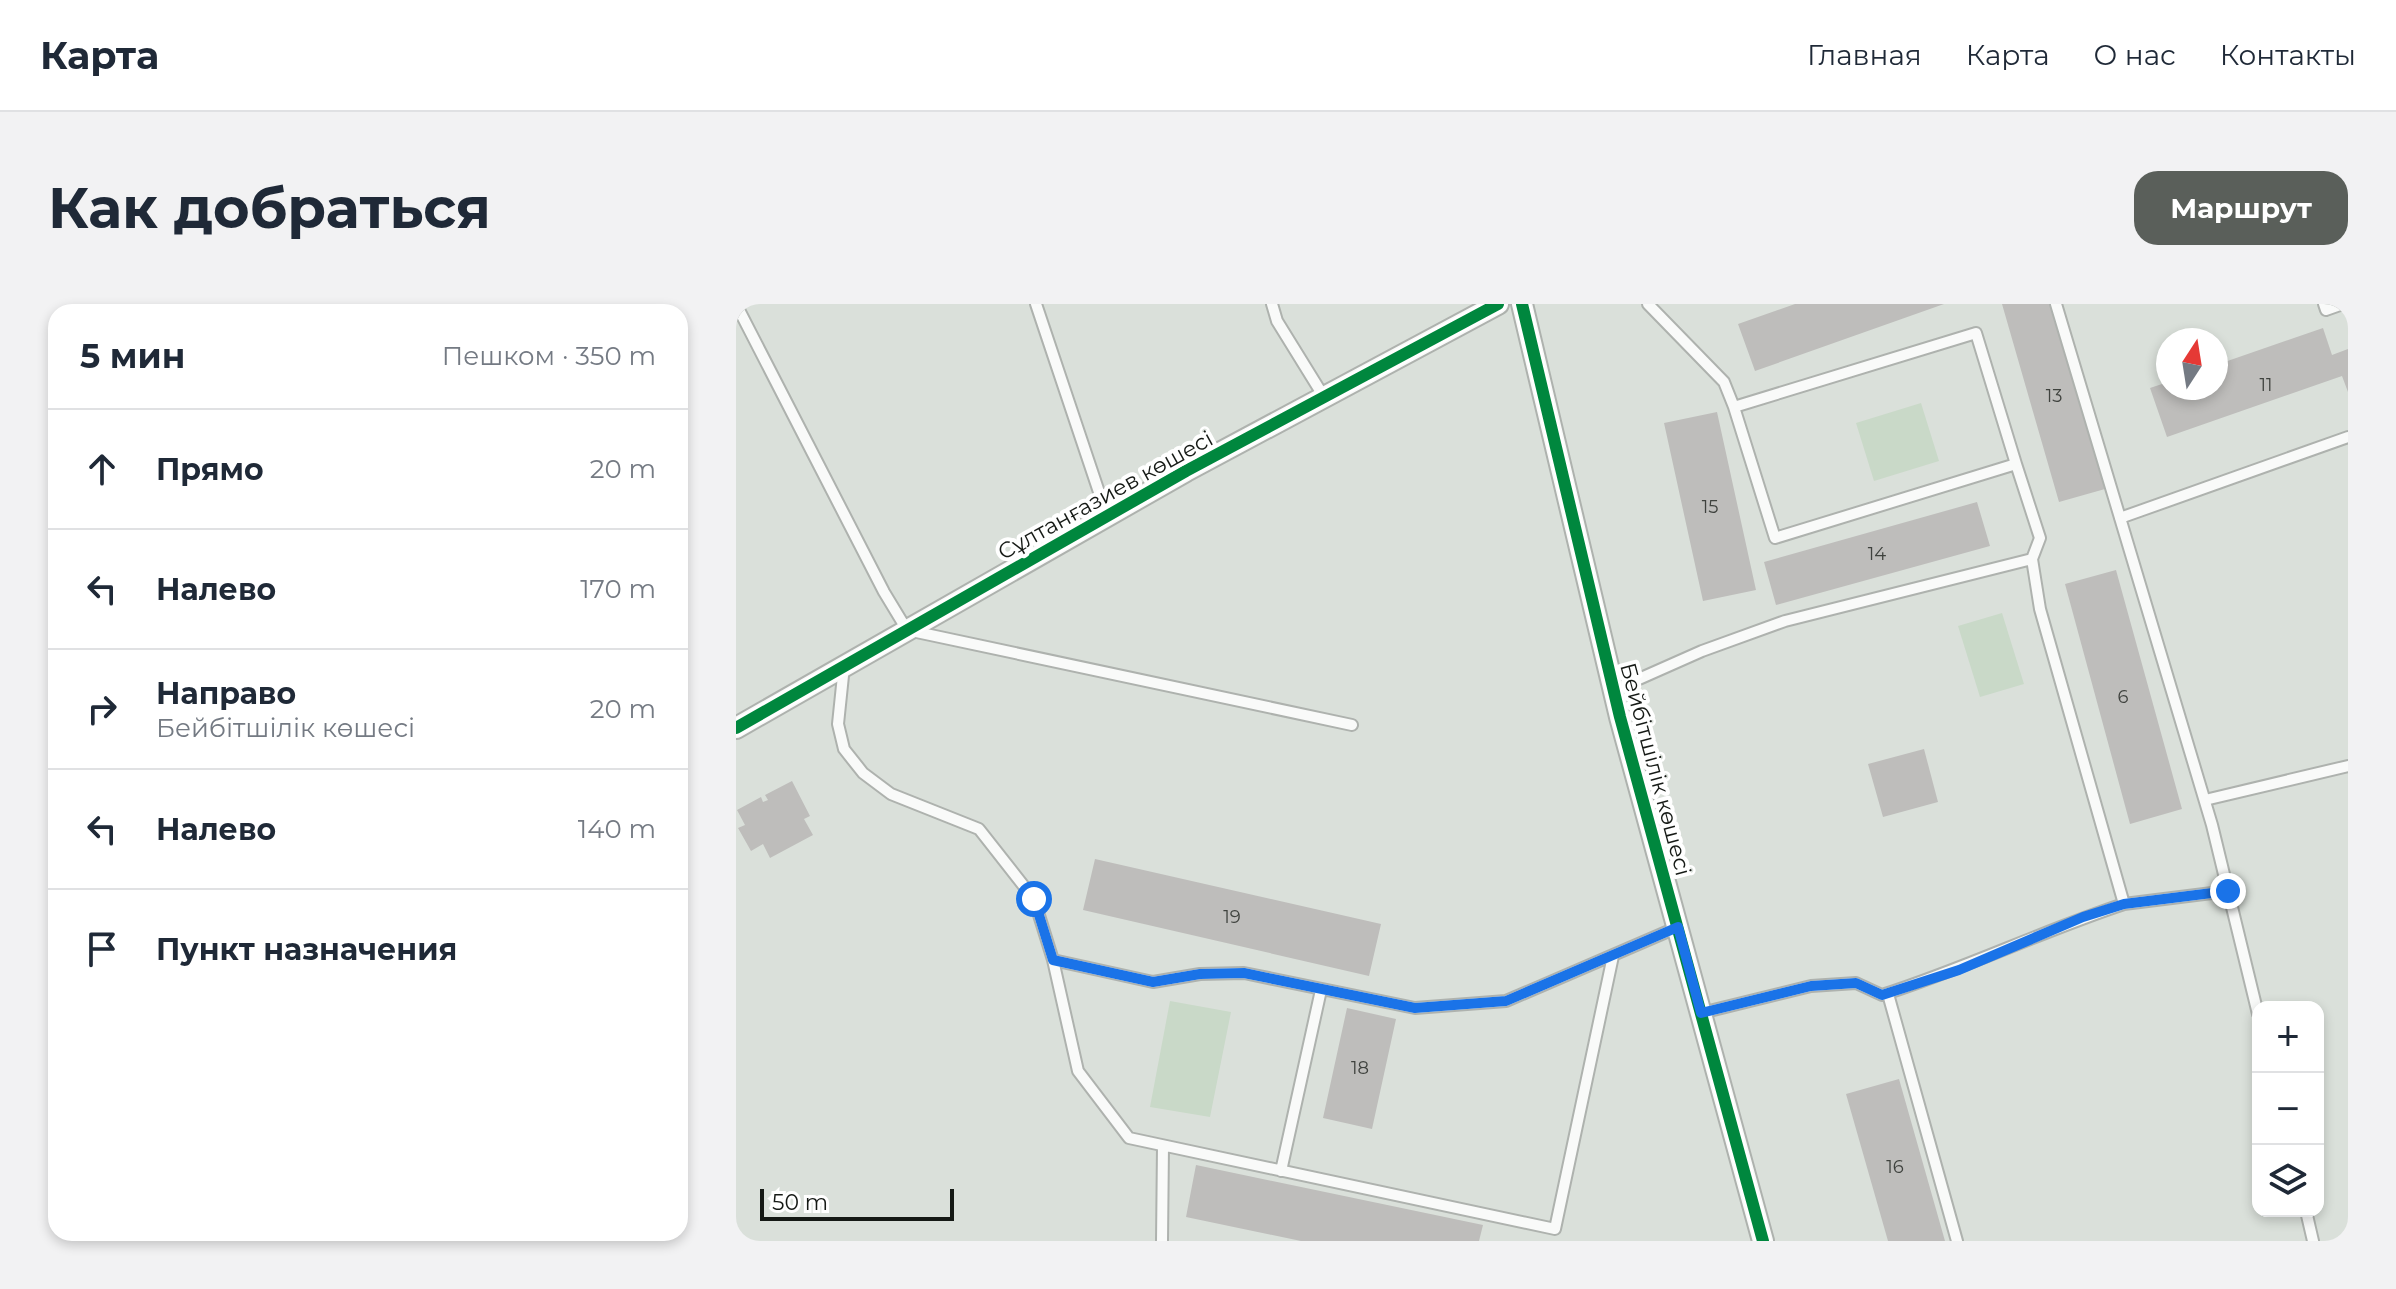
<!DOCTYPE html>
<html lang="ru">
<meta charset="utf-8">
<style>
body{margin:0;font-family:Montserrat,sans-serif;background:#f2f2f3;color:#1f2937}
.controls{position:absolute;right:24px;bottom:24px;display:grid;overflow:hidden;border-radius:16px;box-shadow:0 4px 12px #0003}
.controls button{width:72px;height:72px;display:grid;place-items:center;padding:0;border:0;border-bottom:2px solid #e0e1e3;background:#fff;color:#1f2937;font:40px sans-serif}
.compass{position:absolute;left:1420px;top:24px;width:72px;height:72px;border-radius:50%;background:#fff;box-shadow:0 4px 12px #0003;rotate:12deg}
.scale{position:absolute;left:24px;bottom:20px;width:194px;box-sizing:border-box;padding-left:8px;border:4px solid #151915;border-top:0;font-size:22px;line-height:28px;white-space:nowrap;color:#151915;-webkit-text-stroke:6px #fff;paint-order:stroke}
.stop{position:absolute;width:24px;height:24px;margin:-18px;border:6px solid #1a73e8;border-radius:50%;background:#fff}
.stop.end{background:#1a73e8;border-color:#fff;box-shadow:0 2px 8px #0008}
.list{margin:0;padding:0;list-style:none}
h2{display:flex;justify-content:space-between;align-items:center;height:104px;margin:0;padding:0 32px;font-size:34px}
h2 small{font-size:26px;font-weight:400;color:#747a83}
.list li{display:grid;grid-template-columns:52px 1fr auto;gap:24px;align-items:center;box-sizing:border-box;height:120px;padding:0 32px;border-top:2px solid #e0e1e3}
.list b{display:block;font-size:30px;white-space:nowrap}
.list p{margin:0;font-size:26px;white-space:nowrap;color:#747a83}
.list em{font-size:26px;font-style:normal;color:#747a83}
.icon{flex:none;width:44px;height:44px;fill:none;stroke:currentColor;stroke-width:2;stroke-linecap:round;stroke-linejoin:round}
.map{position:relative;flex:none;width:1612px;height:937px;overflow:hidden;border-radius:24px}
header{display:flex;align-items:center;gap:48px;box-sizing:border-box;height:112px;padding:0 40px;background:#fff;border-bottom:2px solid #e0e1e3}
header strong{font-size:38px}
nav{display:flex;gap:44px;margin-inline-start:auto;font-size:28px}
.intro{display:flex;align-items:center;justify-content:space-between;box-sizing:border-box;height:192px;padding:0 48px}
h1{margin:0;font-size:56px}
.button{padding:20px 36px;border-radius:24px;background:#5a5f5a;color:#fff;font-size:28px;font-weight:700}
main{display:flex;gap:48px;padding:0 48px}
aside{flex:1;background:#fff;border-radius:24px;box-shadow:0 4px 12px #0003}
.map>svg:first-child{display:block}
.green{fill:#c9d9c8}
.building{fill:#bebdbb}
.lines{fill:none;stroke-linecap:round;stroke-linejoin:round}
.service-casing{stroke:#aeb2ae;stroke-width:14}
.minor-casing{stroke:#aeb2ae;stroke-width:24}
.service{stroke:#f9faf9;stroke-width:10}
.minor{stroke:#f9faf9;stroke-width:20}
.cycleway-casing{stroke:#fff;stroke-width:17}
.cycleway{stroke:#00873e;stroke-width:12}
.route{stroke:#1a73e8;stroke-width:10}
.labels{text-anchor:middle;stroke-width:8;stroke-linejoin:round;paint-order:stroke}
.number-label{font-size:18px;fill:#3f423e}
.street-label{font-size:22px;fill:#151915;stroke:#fff}
</style>
<header>
<strong>Карта</strong>
<nav><a>Главная</a><a>Карта</a><a>О нас</a><a>Контакты</a></nav>
</header>
<div class="intro"><h1>Как добраться</h1><a class="button">Маршрут</a></div>
<main>
<aside>
<h2>5 мин<small>Пешком · 350 m</small></h2>
<ul class="list">
<li><svg class="icon" aria-label="ahead" viewBox="0 0 24 24"><path d="M12 20V5M6 11l6-6 6 6"/></svg><div><b>Прямо</b></div><em>20 m</em></li>
<li><svg class="icon" aria-label="left" viewBox="0 0 24 24"><path d="M17 20v-9H6M10 6l-5 5 5 5"/></svg><div><b>Налево</b></div><em>170 m</em></li>
<li><svg class="icon" aria-label="right" viewBox="0 0 24 24"><path d="M7 20v-9h11M14 6l5 5-5 5"/></svg><div><b>Направо</b><p>Бейбітшілік көшесі</p></div><em>20 m</em></li>
<li><svg class="icon" aria-label="left" viewBox="0 0 24 24"><path d="M17 20v-9H6M10 6l-5 5 5 5"/></svg><div><b>Налево</b></div><em>140 m</em></li>
<li><svg class="icon" aria-label="arrive" viewBox="0 0 24 24"><path d="M6 21V4h12l-3 4 3 4H6"/></svg><div><b>Пункт назначения</b></div></li>
</ul>
</aside>
<div class="map">
<svg width="1612" height="937" viewBox="0 0 1612 937">
<rect width="100%" height="100%" fill="#dae0da"/>
<path class="green" d="M1185,99L1203,157L1138,177L1120,119Z
M1266,309L1288,380L1244,393L1222,322Z
M434,697L495,708L474,813L414,803Z"/>
<path class="building" d="M1059,0H1208L1019,67L1002,20Z
M1266,0H1316L1369,185L1323,198Z
M1587,24L1596,51L1612,45V88L1606,72L1431,133L1414,84L1432,78V84H1480V61Z
M981,108L1020,286L967,297L928,119Z
M1241,198L1254,242L1040,301L1028,258Z
M1380,266L1446,505L1394,520L1329,280Z
M1188,445L1202,498L1147,513L1132,460Z
M56,477L74,512L68,515L77,531L34,554L27,540L15,547L2,524L9,521L1,506L25,493L27,498L32,496L29,491Z
M359,555L645,620L633,672L347,606Z
M611,704L660,715L636,825L587,814Z
M1163,775L1209,937H1152L1110,790Z
M460,861L747,921L743,937H565L450,913Z"/>
<g class="lines">
<g class="service-casing">
<path id="service" d="M0,0L148,288L171,326L616,421
M300,0L371,212
M536,0L541,17L588,93
M912,0L988,78L998,103
M1320,0L1476,521L1522,710
M1588,0L1590,6L1607,0
M1240,29L1280,160L1039,234L998,103Z
M1384,214L1612,133
M108,362L102,420L108,445L127,469L155,490L243,525L298,595L317,656L342,767L393,834L819,925L877,652
M878,386L966,347L1049,317L1296,255
M1469,496L1612,462
M1388,600L1492,587
M317,656L417,678L464,670L508,669L679,704L770,697L942,623
M1152,690L1221,937
M965,709L1075,682L1120,679L1146,691C1228,665 1306,627 1388,600L1304,305L1296,255L1304,234L1280,160
M545,867L585,686
M1570,907L1577,937
M426,937L427,842"/>
</g>
<g class="minor-casing">
<path id="minor" d="M786,0L884,413L1027,937
M0,424L450,167L762,0"/>
</g>
<use href="#service" class="service"/>
<use href="#minor" class="minor"/>
<g class="cycleway-casing">
<path id="cycleway" d="M786,0L884,413L1027,937
M0,424L450,167L762,0"/>
</g>
<use href="#cycleway" class="cycleway"/>
</g>
<g class="lines">
<path class="route" d="M298,595L317,656L417,678L464,670L508,669L679,704L770,697L942,623L965,709L1075,682L1120,679L1146,691L1223,666L1347,613L1388,600L1492,587"/>
</g>
<g class="labels">
<g class="number-label">
<text x="1530" y="87">11</text>
<text x="1318" y="98">13</text>
<text x="974" y="209">15</text>
<text x="1141" y="256">14</text>
<text x="1387" y="399">6</text>
<text x="496" y="619">19</text>
<text x="624" y="770">18</text>
<text x="1159" y="869">16</text>
</g>
<g class="street-label">
<text transform="translate(369 191) rotate(-29)" y="8">Сұлтанғазиев көшесі</text>
<text transform="translate(920 465) rotate(75)" y="8">Бейбітшілік көшесі</text>
</g>
</g>
</svg>
<div class="controls">
<button>+</button>
<button>−</button>
<button><svg class="icon" aria-label="layers" viewBox="0 0 24 24"><path d="M12 4l9 5-9 5-9-5zM3 14l9 5 9-5"/></svg></button>
</div>
<svg class="compass" viewBox="-18 -18 36 36"><path d="M0-13l5 13h-10z" fill="#e53935"/><path d="M0 13l5-13h-10z" fill="#747a83"/></svg>
<div class="scale">50 m</div>
<div class="stop" style="left:298px;top:595px"></div>
<div class="stop end" style="left:1492px;top:587px"></div>
</div>
</main>
